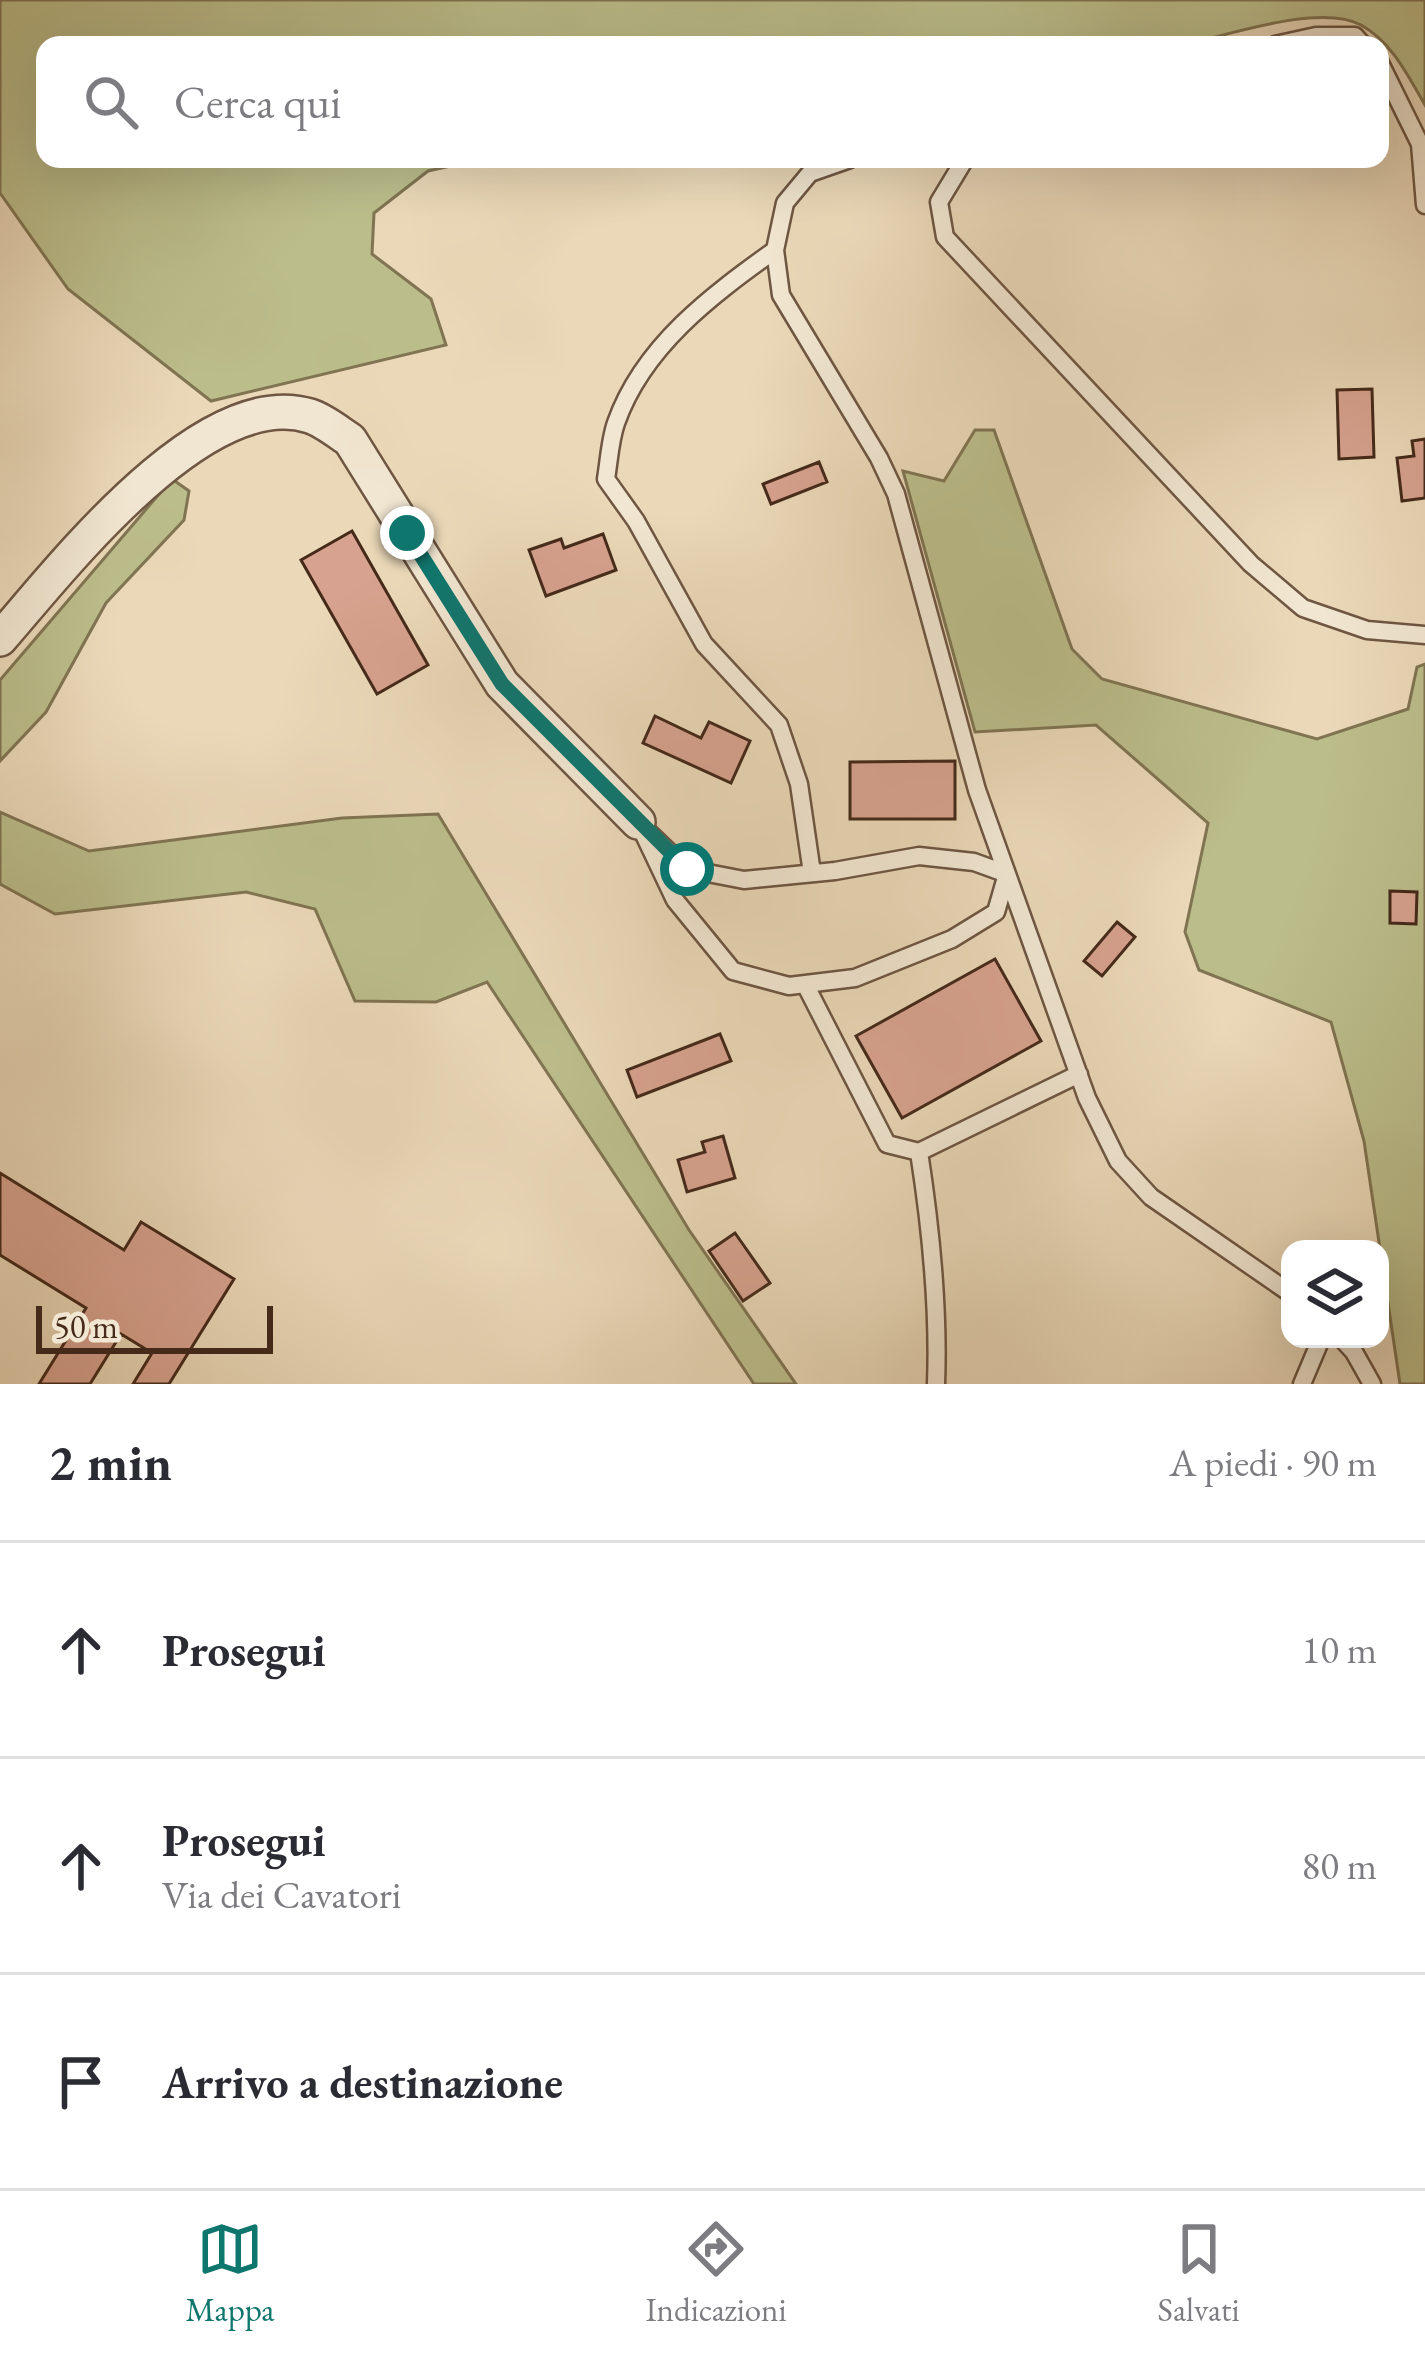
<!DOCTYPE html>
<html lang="it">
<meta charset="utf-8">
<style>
body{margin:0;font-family:"EB Garamond",serif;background:#f2f2f3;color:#2b2b33}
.controls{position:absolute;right:36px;bottom:36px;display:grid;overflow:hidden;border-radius:24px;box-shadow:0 12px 48px #0002}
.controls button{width:108px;height:108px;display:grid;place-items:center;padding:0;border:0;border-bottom:3px solid #e1e1e2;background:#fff;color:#2b2b33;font:60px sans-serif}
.scale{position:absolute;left:36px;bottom:30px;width:237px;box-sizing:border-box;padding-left:12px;border:6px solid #452a1a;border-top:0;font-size:33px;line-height:42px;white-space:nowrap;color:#452a1a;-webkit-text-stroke:9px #f1e6d1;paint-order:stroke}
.stop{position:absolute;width:36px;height:36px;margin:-27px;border:9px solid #0f766e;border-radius:50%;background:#fff}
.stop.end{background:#0f766e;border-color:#fff;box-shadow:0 3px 12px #0008}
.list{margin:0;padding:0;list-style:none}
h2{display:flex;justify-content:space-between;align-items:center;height:156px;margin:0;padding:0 48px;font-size:51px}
h2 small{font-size:39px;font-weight:400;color:#7c7c81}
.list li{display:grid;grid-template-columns:78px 1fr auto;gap:36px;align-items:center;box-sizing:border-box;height:216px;padding:0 48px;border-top:3px solid #e1e1e2}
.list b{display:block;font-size:45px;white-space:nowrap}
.list p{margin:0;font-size:39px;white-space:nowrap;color:#7c7c81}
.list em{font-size:39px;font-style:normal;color:#7c7c81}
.icon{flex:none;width:66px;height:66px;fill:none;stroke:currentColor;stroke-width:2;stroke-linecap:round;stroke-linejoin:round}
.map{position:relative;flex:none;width:1425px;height:1384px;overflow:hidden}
.search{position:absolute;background:#fff;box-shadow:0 12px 48px #0002;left:36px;right:36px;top:36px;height:132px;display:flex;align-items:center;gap:30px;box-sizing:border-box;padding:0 42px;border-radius:24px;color:#7c7c81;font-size:45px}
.sheet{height:804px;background:#fff}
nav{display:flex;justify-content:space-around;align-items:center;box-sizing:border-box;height:168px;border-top:3px solid #e1e1e2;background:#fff;font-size:33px;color:#7c7c81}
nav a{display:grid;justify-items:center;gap:6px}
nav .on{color:#0f766e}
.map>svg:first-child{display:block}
.green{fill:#bbbd8b;stroke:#807452;stroke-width:3}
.building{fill:#d7a28f;stroke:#452a1a;stroke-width:3}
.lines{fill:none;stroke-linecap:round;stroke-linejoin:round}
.service-casing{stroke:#6e5642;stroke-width:21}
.minor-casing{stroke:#6e5642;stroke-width:38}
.service{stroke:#f1e6d1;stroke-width:16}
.minor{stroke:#f1e6d1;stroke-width:33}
.route{stroke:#0f766e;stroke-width:15}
</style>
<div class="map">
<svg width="1425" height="1384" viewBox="0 0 1425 1384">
<rect width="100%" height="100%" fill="#ead8b8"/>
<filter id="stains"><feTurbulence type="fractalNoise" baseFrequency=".00167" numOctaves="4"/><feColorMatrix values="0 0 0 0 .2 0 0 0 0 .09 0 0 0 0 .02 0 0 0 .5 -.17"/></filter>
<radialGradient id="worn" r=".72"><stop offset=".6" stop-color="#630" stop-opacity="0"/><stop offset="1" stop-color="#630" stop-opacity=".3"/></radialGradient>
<path class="green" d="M0,0H1425V105C1408,76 1392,42 1361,25C1321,3 1228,35 1184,45H45V159H482L428,171L374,213L372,254L431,299L446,345L211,401L68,289L0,193Z
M975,430H994L1072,649L1102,679L1317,739L1408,709L1417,667L1425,664V1384H1400L1364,1141L1331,1022L1199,970L1185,932L1208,823L1096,725L975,732L903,471L944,481Z
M172,479L189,491L184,520L106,603L46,712L0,761V680Z
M0,812L89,851L342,818L438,814L689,1230L796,1384H754L487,982L436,1002L355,1001L315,909L246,892L55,914L0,884Z"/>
<path class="building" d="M1372,389L1374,457L1339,459L1337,390Z
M1425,439V498L1402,501L1397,458L1414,456L1412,441Z
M819,462L827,482L771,504L763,484Z
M352,531L428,665L377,694L301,560Z
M603,534L616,570L546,596L529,550L561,539L564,548Z
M655,716L701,738L709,722L750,741L731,783L643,743Z
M955,761V819H850V762Z
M1390,891L1417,892L1416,924L1390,923Z
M1117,922L1135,937L1102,976L1084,961Z
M995,959L1041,1041L902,1118L856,1036Z
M720,1034L731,1061L637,1097L627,1070Z
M723,1136L735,1178L687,1192L678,1160L705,1152L702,1142Z
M0,1173L124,1250L141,1222L234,1279L169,1384H133L152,1353L121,1334L90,1384H39L86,1308L0,1255Z
M735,1233L770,1283L743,1301L709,1251Z"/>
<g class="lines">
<g class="service-casing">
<path id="service" d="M1275,45L1316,36H1355L1363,45
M1380,63L1420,144L1425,205
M850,159L810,173L785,203L775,250L781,295L879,458L896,494L977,790L1087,1098L1118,1161L1151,1197L1290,1293
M965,159L939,202L945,237L1251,564L1303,608L1367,630L1425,635
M775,250C712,295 643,346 616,423C610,440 609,461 606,479L636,521L704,644L779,725L799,784L812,873
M638,822L687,869L744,880L835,871L919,856L974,862L1007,874L996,912L952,939L855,978L789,986L733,971L675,900Z
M805,984L887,1144L919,1152L1079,1074
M919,1152C931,1229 939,1306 936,1384
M1342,1339L1354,1352L1372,1384
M1302,1384L1321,1339"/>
</g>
<g class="minor-casing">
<path id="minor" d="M0,639C61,569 204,383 310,416C323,420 338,432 350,440L502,684L638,822"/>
</g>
<use href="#service" class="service"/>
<use href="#minor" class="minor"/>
</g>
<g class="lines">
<path class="route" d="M407,533L502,684L687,869"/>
</g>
<rect width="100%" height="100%" filter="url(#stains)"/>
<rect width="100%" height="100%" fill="url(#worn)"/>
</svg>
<div class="controls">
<button><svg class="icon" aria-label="layers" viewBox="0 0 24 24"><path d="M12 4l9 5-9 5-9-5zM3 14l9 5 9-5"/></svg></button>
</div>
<div class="scale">50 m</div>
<div class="stop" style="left:687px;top:869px"></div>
<div class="stop end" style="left:407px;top:533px"></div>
<div class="search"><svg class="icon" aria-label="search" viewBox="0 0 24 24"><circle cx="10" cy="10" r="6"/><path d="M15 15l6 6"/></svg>Cerca qui</div>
</div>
<section class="sheet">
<h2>2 min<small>A piedi · 90 m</small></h2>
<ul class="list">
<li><svg class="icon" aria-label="ahead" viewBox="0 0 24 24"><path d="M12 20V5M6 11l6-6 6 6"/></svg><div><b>Prosegui</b></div><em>10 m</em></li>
<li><svg class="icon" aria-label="ahead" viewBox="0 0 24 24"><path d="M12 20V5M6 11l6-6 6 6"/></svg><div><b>Prosegui</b><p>Via dei Cavatori</p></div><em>80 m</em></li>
<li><svg class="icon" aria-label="arrive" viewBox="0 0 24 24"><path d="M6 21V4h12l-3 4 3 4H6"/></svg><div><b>Arrivo a destinazione</b></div></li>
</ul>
</section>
<nav>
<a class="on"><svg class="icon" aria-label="map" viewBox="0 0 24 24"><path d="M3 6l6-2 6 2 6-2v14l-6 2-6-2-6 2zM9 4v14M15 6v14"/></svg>Mappa</a>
<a><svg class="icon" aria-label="directions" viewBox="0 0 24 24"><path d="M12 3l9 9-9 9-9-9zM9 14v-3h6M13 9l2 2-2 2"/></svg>Indicazioni</a>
<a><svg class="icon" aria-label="saved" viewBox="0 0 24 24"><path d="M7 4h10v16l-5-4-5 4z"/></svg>Salvati</a>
</nav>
